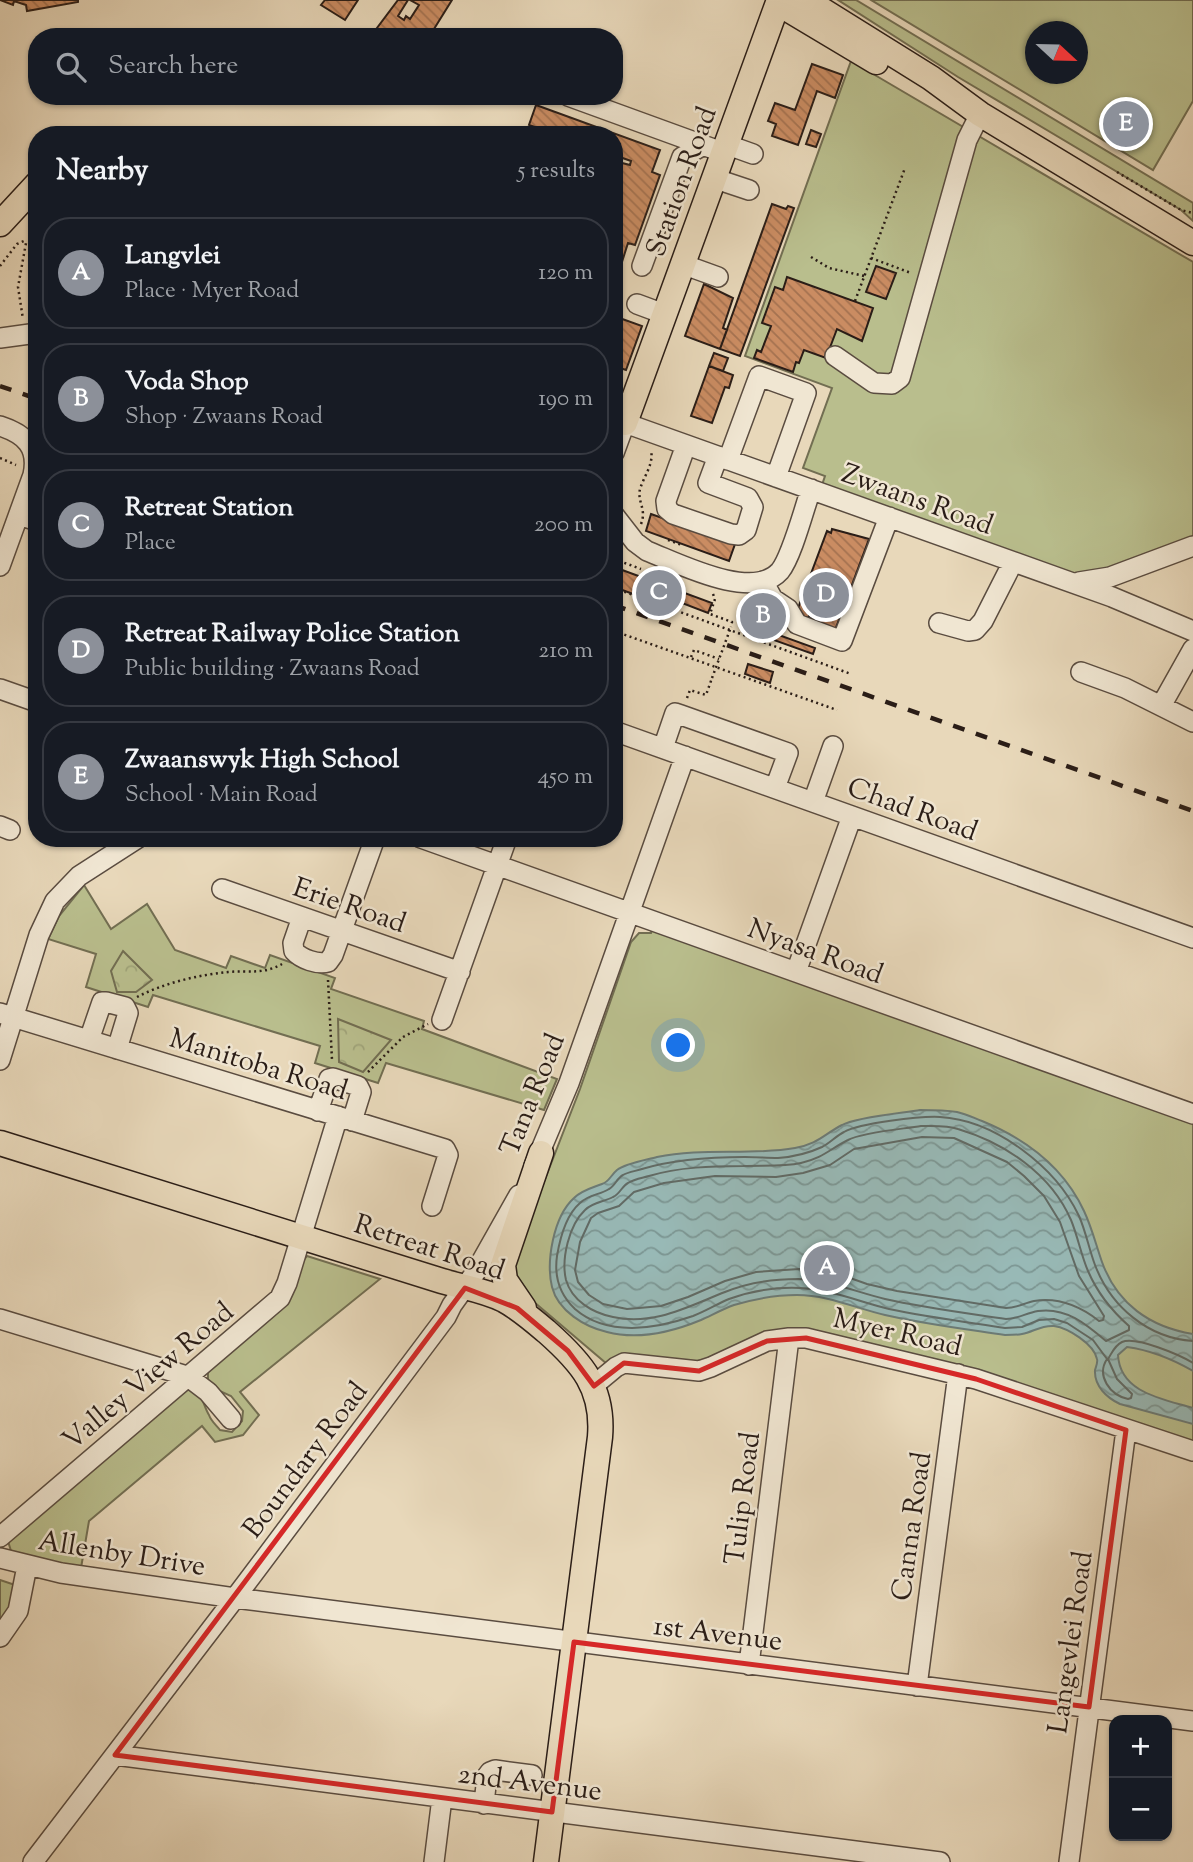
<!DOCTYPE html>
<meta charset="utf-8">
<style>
body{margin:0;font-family:"Sorts Mill Goudy",serif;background:#242831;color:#f1f3f6}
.controls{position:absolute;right:21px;bottom:21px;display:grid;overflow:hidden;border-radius:14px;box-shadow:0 2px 5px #0004}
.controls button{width:63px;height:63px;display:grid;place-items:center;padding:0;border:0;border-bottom:2px solid #363941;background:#171b24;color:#f1f3f6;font:35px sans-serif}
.compass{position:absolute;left:1025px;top:21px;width:63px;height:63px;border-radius:50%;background:#171b24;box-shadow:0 2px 5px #0004;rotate:112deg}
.you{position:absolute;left:679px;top:1046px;width:24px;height:24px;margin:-18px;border:5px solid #fff;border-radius:50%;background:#1a73e8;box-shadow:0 0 0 10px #1a73e833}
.badge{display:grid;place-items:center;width:46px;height:46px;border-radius:50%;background:#8c9099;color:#fff;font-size:23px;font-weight:700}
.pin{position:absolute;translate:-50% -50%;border:4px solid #fff;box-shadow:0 2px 7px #0006}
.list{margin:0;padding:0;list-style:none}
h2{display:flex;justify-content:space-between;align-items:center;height:91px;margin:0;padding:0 28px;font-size:30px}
h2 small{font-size:23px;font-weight:400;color:#9ea1a6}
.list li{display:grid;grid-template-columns:46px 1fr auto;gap:21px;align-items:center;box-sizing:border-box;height:112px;margin:0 14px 14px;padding:0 14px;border:2px solid #363941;border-radius:28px}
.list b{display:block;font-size:26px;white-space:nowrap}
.list p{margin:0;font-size:23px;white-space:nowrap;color:#9ea1a6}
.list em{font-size:23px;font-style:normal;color:#9ea1a6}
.icon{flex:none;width:38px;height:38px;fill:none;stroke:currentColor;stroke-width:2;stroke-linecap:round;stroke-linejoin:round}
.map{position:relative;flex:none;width:1193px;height:1862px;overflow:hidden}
.search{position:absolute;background:#171b24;box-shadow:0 2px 5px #0004;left:28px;top:28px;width:595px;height:77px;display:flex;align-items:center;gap:18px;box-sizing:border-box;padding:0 24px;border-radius:28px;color:#9ea1a6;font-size:26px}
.panel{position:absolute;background:#171b24;box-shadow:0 2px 5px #0004;left:28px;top:126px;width:595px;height:721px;border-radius:28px}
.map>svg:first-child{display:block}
.green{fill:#b9be8d;stroke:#726e52;stroke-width:2;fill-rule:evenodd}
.forest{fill:url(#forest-crowns);stroke:#726e52;stroke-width:2}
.water{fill:url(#water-waves);stroke:#6c7b76;stroke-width:2}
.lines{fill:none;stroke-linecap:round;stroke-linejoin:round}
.shore{stroke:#616b66;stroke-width:2}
.building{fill:url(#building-back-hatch);stroke:#2a1d17;stroke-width:2}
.minor-casing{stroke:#5a4c40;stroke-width:22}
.major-casing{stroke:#2a1d17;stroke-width:27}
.path{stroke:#2a1d17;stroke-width:2.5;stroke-dasharray:2 3.5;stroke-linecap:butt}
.minor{stroke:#f0e6d2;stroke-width:19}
.major{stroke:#e8d8ba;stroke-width:24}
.rail{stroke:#2a1d17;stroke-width:4.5;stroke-dasharray:12 12;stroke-linecap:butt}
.path-bridge{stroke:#2a1d17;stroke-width:2.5;stroke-dasharray:2 3.5;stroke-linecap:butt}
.marked{fill:none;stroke:#d62828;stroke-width:5;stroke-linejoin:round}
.labels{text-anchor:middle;stroke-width:5;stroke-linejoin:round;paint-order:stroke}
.street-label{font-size:28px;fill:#2a1d17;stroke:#f0e6d2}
</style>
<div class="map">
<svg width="1193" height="1862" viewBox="0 0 1193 1862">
<defs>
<pattern id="forest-crowns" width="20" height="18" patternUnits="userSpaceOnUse" patternTransform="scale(1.75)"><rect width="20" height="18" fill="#b9be8d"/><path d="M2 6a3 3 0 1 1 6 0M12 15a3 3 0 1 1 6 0" fill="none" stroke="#9fa379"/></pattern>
<pattern id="water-waves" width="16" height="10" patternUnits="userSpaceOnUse" patternTransform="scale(1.75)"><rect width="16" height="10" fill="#98b9b6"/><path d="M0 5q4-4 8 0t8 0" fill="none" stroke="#7c9693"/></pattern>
<pattern id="building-back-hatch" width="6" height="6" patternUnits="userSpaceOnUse" patternTransform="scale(1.75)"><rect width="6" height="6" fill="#ca8c62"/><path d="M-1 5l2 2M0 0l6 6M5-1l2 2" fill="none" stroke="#a47250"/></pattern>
</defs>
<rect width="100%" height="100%" fill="#e8d8ba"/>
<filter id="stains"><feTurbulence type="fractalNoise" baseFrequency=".00286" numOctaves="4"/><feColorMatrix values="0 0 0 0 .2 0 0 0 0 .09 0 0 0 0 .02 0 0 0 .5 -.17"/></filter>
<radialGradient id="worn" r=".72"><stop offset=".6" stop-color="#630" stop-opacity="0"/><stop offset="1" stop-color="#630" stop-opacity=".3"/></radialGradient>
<path class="green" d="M838,0H856L1193,203V221L1181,210L958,77Z
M871,0H1193V101L1153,170ZM1036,32H1078V74H1036Z
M851,61L1193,262V538L1098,572L1067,574L822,485L825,476L803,468L832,388L745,356Z
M84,885L111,929L147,904L175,950L226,968L231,956L265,968L270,955L335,978L331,989L424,1021L422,1029L557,1079L544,1110L386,1063L378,1083L315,1063L320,1046L153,995L148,1007L86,987L96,954L48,939L59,916Z
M652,929L1193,1123V1444L814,1332L703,1363L607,1364L534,1302L513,1270L516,1254L580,1089L631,942L639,933H651Z
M307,1256L380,1279L240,1392L259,1415L243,1435L215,1442L202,1426L89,1521L81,1568L40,1562L11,1551L8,1541L187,1389C203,1389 202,1404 209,1415C211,1421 216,1425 220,1430L232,1432L242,1421L243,1411L231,1396L213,1388L208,1383V1372Z
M0,1580L15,1585L13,1608L0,1626Z"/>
<path class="forest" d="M123,951L152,980L136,992H117L111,971Z
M338,1019L391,1040L363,1072L339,1062Z"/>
<path class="water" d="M920,1110C932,1110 945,1110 957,1112C966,1114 974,1118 982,1121C1026,1139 1064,1168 1084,1211C1092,1228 1096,1245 1102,1262C1117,1304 1150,1327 1193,1334V1371C1174,1360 1149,1350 1127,1347L1118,1355C1120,1393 1163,1399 1193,1408V1424L1120,1404C1107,1398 1094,1386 1095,1370C1096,1367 1098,1362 1097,1359C1094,1344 1068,1328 1054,1326C1041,1325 1033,1332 1022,1334C1017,1335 1010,1335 1005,1335C965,1329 924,1324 885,1315C855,1308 828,1295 797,1295C776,1295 754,1299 734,1305C723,1309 712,1315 701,1320C672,1332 637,1340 607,1332C585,1327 558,1311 552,1287C546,1262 553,1217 574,1198C582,1190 592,1188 602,1184C609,1182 611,1175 617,1170C626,1163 646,1160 657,1157C703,1147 750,1156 795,1148C818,1144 823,1135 842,1125C856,1117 902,1113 920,1110Z"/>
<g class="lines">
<path class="shore" d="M921,1126C933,1126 947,1125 958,1129C1005,1143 1051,1174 1071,1220C1078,1237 1081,1255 1088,1271C1097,1292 1112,1311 1129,1326V1330L1106,1341C1086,1324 1066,1307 1038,1311C1026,1313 1018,1319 1006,1319C966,1313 925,1308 885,1299C856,1292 829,1280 798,1279C774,1279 747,1283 725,1292C689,1306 654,1326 613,1317C593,1313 572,1301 566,1280C561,1259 569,1225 585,1210C593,1202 604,1202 613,1197C620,1194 622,1186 628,1183C634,1179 642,1178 649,1176C679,1167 712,1166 743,1166C763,1165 782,1167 801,1163C823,1158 830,1149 848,1140C863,1132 903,1129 921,1126Z
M922,1137L954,1138L1007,1162L1024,1176L1044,1196L1060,1222L1079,1276L1104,1316L1103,1320L1099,1321C1080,1306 1059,1297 1034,1301C1024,1303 1017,1308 1006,1308L897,1291L867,1284L836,1273L799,1269L756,1272L725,1281L688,1297L661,1306L639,1308L627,1309L603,1304L589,1295L578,1282L575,1270L580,1242L591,1218L598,1213L619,1206L634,1192L664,1183L715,1176L776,1177L803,1173L830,1165L854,1149Z
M1193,1341C1148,1338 1111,1307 1095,1265C1089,1249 1086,1232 1079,1216C1056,1167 995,1120 940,1117C920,1116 860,1123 844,1132C836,1136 830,1143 822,1147C809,1153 792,1157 778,1158C767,1158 756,1157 745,1157C710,1157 675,1159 642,1169C636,1171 628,1172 623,1175C617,1178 615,1186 609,1189C600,1195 589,1194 580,1203C566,1215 560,1238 557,1256C554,1277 559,1294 575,1309C607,1337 656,1329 693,1316C706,1311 717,1304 729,1299C751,1291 777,1287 800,1288C831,1289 859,1302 889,1309C927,1317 966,1322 1005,1328L1022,1327L1039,1320L1054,1319L1067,1323L1093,1340L1107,1359C1096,1376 1110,1395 1128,1399L1131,1398L1132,1394L1117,1379L1108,1359C1112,1353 1114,1346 1122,1342C1136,1336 1180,1355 1193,1363"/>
</g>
<path class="building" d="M0,0H78V2L27,11L26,5L14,1L13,5Z
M325,0H358L345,20L321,5Z
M398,0H408L398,16L404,20L406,16L410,19L419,5L410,0H452L429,37H391L377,28Z
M812,64L843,75L835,98L817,91L798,145L772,136L776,124L768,121L775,103L795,110Z
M536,105L660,150L652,172L660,175L635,245L628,243L621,265L614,263V185L622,163L630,165L631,161L614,155V135H552V133L529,125Z
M811,130L821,134L816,147L806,144Z
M772,204L786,209L788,206L794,208L740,356L720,349Z
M876,266L896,273L886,299L866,292Z
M787,277L873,308L862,341L837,329L826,358L804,350L799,363L796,362L793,372L754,358L757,350L761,352L771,326L762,323L775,287L783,290Z
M704,284L733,298L723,328L727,330L720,349L685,336Z
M614,316L642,326L626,370L614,366Z
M714,353L728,358L723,371L709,366Z
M709,366L733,375L729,388L725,387L712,423L691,416Z
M651,514L735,544L729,561L646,531Z
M832,529L869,539L834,633L814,625L816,619L809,616L807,622L797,611L827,531L831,533Z
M614,567L712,603L708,613L677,601L675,607L656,600L655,602L614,587Z
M756,608L770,613L766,624L752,619Z
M762,629L815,648L813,654L760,635Z
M748,664L773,672L770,683L745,674Z"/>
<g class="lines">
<g class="minor-casing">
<path id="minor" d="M568,96L722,152
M725,144L753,154
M713,178L749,190
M682,264L718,277
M642,266L682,157L704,145
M637,304L664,314
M0,338L37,333
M835,356L874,383L892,384L900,378L967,140L980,114
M0,426C25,434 39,447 33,475L0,566
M686,445L666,501L667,509L673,514L731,534L739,535L746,530L753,507L748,498L708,483L718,456
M614,453L625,423L1112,597L1193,631
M728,460L759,376L806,393L776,477
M19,515L37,521
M614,515L635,542L647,551C678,563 753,602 780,571C792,556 804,509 811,489
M763,581L773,599L788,609L797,624L842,641L889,517
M1079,582L1110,577L1193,546
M939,623L968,631L975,630L983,621L1013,562
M1081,672L1125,688L1193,722
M0,689L37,702
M1161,706L1193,649
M614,731L1193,938
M663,748L675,713L681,715L788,753L775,788
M813,802L833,746
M0,826L10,830
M421,838L1193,1114
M222,889L460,972
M302,917L293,943L294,951C301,959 318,965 328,962L333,955L375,838
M796,972L852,816
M0,1013L445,1149L448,1155L432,1206
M442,1020L507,838
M89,1040L102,1002H106L125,1007L128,1013L117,1049
M0,1060L39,935L55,901L79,876L138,838
M318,1111L329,1079L333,1078L358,1086L361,1092L352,1121
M534,1166L569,1083L685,756
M0,1319L187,1376L208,1392L231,1419
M593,1386L616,1367L624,1363L699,1371L711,1367L767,1341L789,1338H806L976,1379L1193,1451
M0,1537L280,1298L287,1283L338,1116
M0,1558L61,1573L235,1598L1193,1721
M0,1637L18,1611L27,1566
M749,1665L789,1338
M917,1686L958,1374
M115,1755L940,1862
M484,1804L487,1776L490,1772L495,1770L532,1775
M33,1862L235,1598L446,1317L452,1305L475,1273L519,1195
M434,1862L442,1798
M1069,1862L1126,1430"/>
</g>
<g class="major-casing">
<path id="major" d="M783,0L789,10L876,62
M806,0L931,78L980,114L1193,243
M0,224L37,184
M614,419L625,423L779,0
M0,1143L442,1281C462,1287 484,1290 504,1300C519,1308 534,1321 547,1332C582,1363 604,1388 600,1437L546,1862
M524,1308L505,1280L503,1265L541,1153"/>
</g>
<path class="path" d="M1117,172L1181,210L1193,213
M811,257L829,268L864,276
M871,258L911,273
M0,266L17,244L24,241L26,243L18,287L23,319
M855,301L905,168
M0,458L16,465
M641,524C647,509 637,502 640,489C644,476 654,464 651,450
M668,540L682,545
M614,559L641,569
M614,588L851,674
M713,594L715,599L710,614L732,622L731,627
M614,631L837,710
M691,657L694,650L719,659
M687,698L690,690L706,695L712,678
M328,980L332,1060
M137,997C164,983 198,975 228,972C250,970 262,975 282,964
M368,1072L403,1037L428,1024"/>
<use href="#minor" class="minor"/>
<use href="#major" class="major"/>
<path class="rail" d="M0,386L37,399
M614,605L1193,811"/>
<path class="path-bridge" d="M712,678L731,627"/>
</g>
<path class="marked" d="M465,1288L517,1308L568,1351L594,1386L624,1363L699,1371L767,1341L806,1338L976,1379L1126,1430L1089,1707L574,1642L552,1812L115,1755Z"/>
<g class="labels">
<g class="street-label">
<text transform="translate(680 181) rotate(-70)" y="10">Station Road</text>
<text transform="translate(918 498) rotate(20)" y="10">Zwaans Road</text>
<text transform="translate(913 808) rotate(20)" y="10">Chad Road</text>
<text transform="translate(350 904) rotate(19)" y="10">Erie Road</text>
<text transform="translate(816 950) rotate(20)" y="10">Nyasa Road</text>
<text transform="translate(259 1063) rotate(17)" y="10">Manitoba Road</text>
<text transform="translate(531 1094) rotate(-68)" y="10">Tana Road</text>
<text transform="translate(430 1246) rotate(18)" y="10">Retreat Road</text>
<text transform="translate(898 1331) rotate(13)" y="10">Myer Road</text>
<text transform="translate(147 1375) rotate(-40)" y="10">Valley View Road</text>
<text transform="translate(304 1459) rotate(-53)" y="10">Boundary Road</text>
<text transform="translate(741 1498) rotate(-83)" y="10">Tulip Road</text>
<text transform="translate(910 1526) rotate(-82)" y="10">Canna Road</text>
<text transform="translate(122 1552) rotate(9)" y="10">Allenby Drive</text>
<text transform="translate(718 1632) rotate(7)" y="10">1st Avenue</text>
<text transform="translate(1069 1642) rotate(-82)" y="10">Langevlei Road</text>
<text transform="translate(530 1781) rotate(7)" y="10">2nd Avenue</text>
</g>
</g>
<rect width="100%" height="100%" filter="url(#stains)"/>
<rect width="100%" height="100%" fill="url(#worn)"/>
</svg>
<div class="controls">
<button>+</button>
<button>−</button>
</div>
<svg class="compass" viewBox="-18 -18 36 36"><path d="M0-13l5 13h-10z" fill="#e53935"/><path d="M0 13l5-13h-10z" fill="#9ea1a6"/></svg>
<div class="you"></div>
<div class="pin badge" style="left:827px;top:1268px">A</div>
<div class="pin badge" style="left:763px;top:616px">B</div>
<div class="pin badge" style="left:659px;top:593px">C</div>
<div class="pin badge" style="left:826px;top:595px">D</div>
<div class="pin badge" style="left:1126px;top:124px">E</div>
<div class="search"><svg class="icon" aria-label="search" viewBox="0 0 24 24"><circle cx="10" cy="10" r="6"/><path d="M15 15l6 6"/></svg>Search here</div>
<section class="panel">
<h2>Nearby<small>5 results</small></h2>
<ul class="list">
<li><span class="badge">A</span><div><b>Langvlei</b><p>Place · Myer Road</p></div><em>120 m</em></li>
<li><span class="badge">B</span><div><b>Voda Shop</b><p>Shop · Zwaans Road</p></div><em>190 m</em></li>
<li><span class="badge">C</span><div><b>Retreat Station</b><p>Place</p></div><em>200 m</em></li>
<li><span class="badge">D</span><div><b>Retreat Railway Police Station</b><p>Public building · Zwaans Road</p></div><em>210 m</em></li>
<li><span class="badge">E</span><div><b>Zwaanswyk High School</b><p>School · Main Road</p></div><em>450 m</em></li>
</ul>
</section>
</div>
